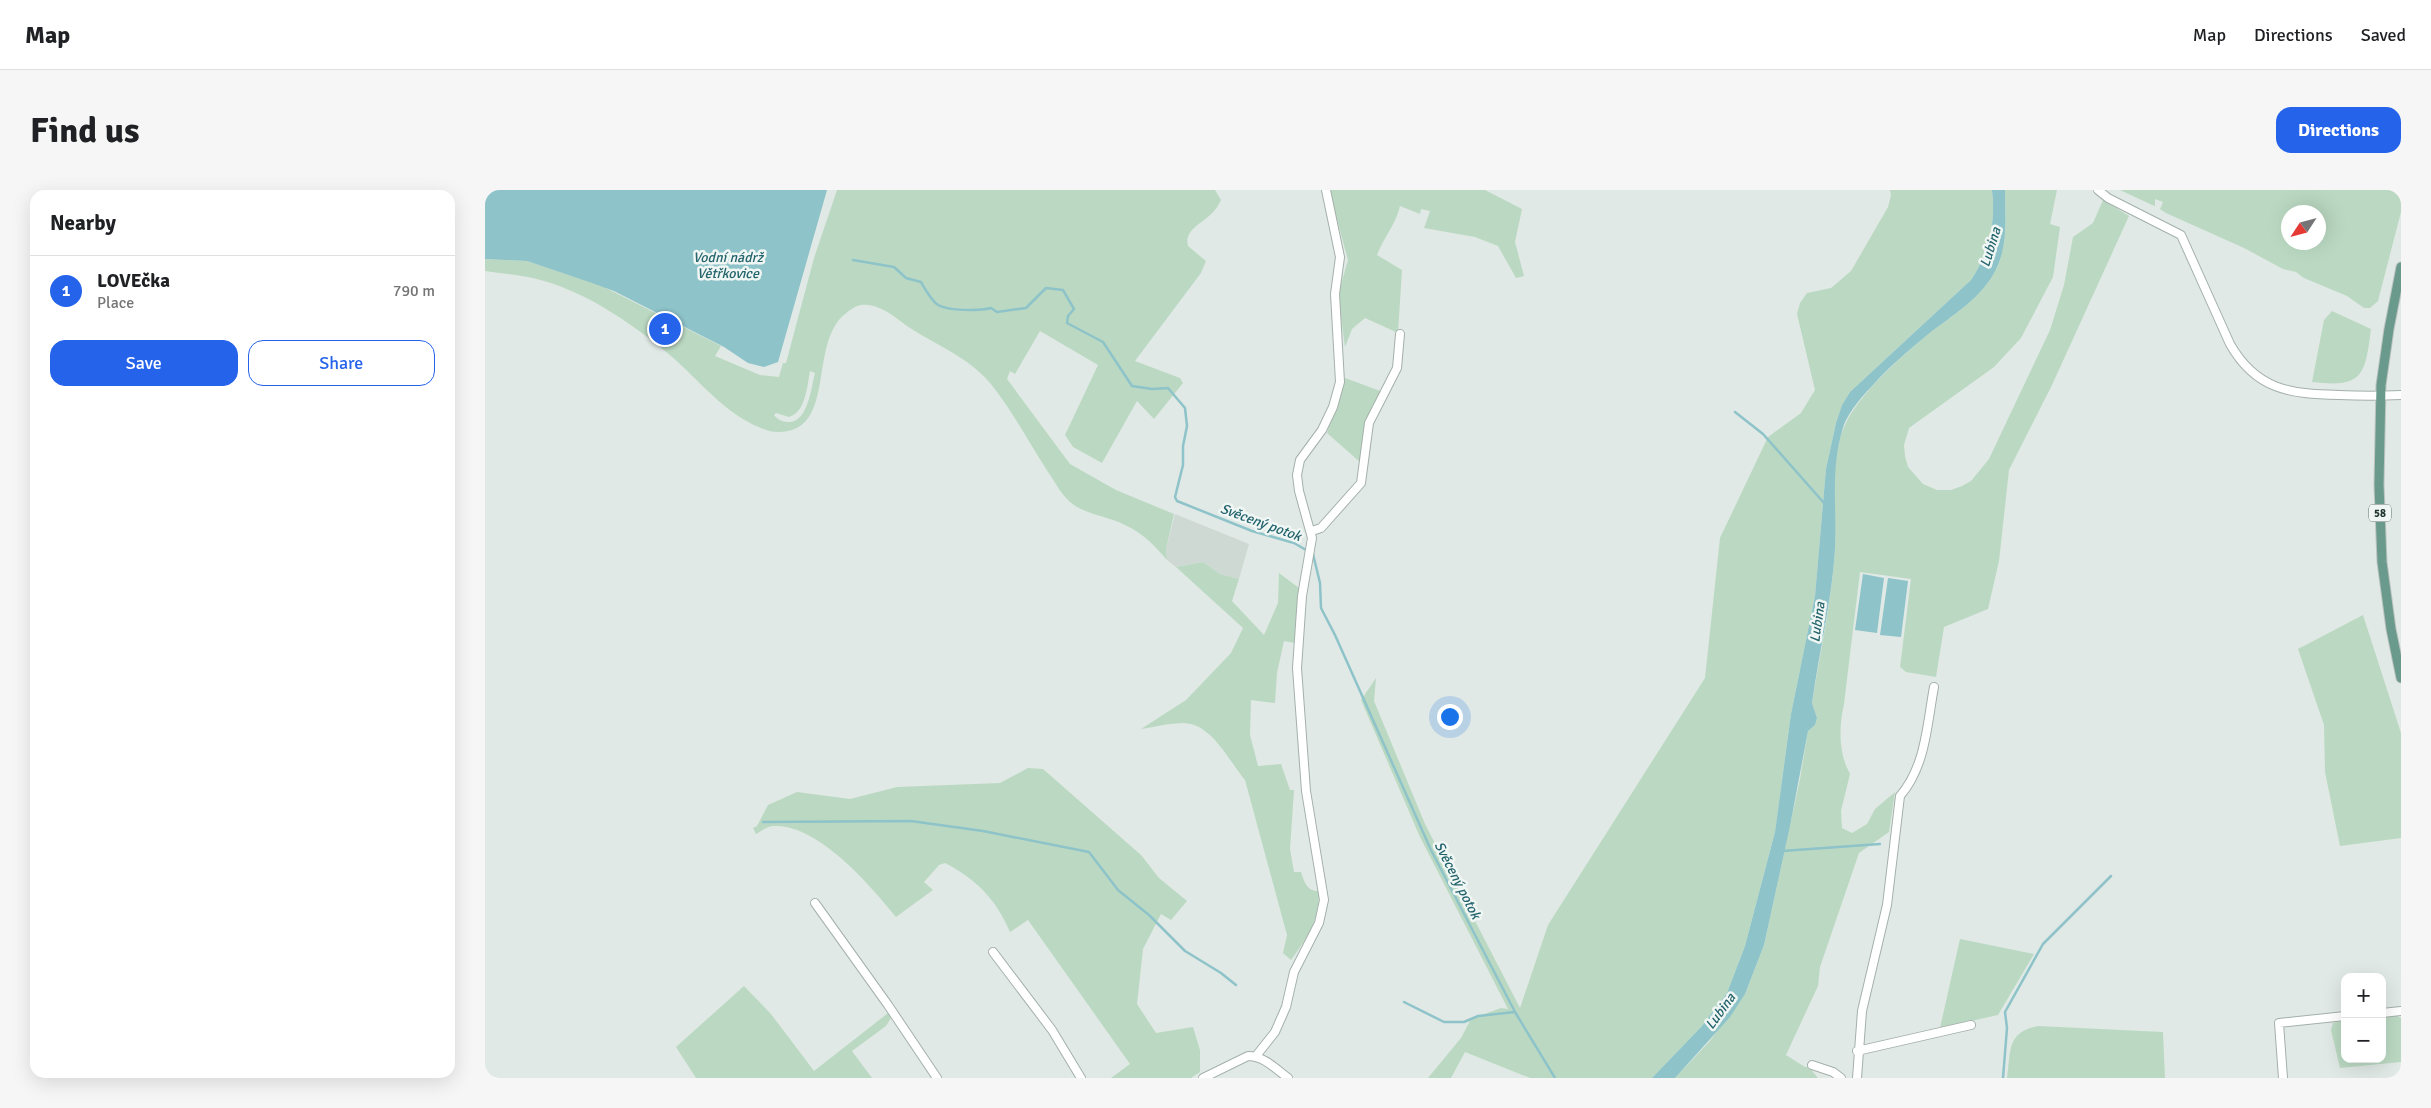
<!DOCTYPE html>
<meta charset="utf-8">
<style>
body{margin:0;font-family:Signika,sans-serif;background:#f6f6f6;color:#202124}
.controls{position:absolute;right:15px;bottom:15px;display:grid;overflow:hidden;border-radius:10px;box-shadow:0 5px 20px #0002}
.controls button{width:45px;height:45px;display:grid;place-items:center;padding:0;border:0;border-bottom:1px solid #e0e0e0;background:#fff;color:#202124;font:25px sans-serif}
.compass{position:absolute;left:1796px;top:15px;width:45px;height:45px;border-radius:50%;background:#fff;box-shadow:0 5px 20px #0002;rotate:234deg}
.you{position:absolute;left:964px;top:526px;width:18px;height:18px;margin:-12px;border:4px solid #fff;border-radius:50%;background:#1a73e8;box-shadow:0 0 0 8px #1a73e833}
.badge{display:grid;place-items:center;width:32px;height:32px;border-radius:50%;background:#2563eb;color:#fff;font-size:16px;font-weight:700}
.pin{position:absolute;translate:-50% -50%;border:2px solid #fff;box-shadow:0 1px 5px #0006}
.list{margin:0;padding:0;list-style:none}
h2{display:flex;justify-content:space-between;align-items:center;height:65px;margin:0;padding:0 20px;font-size:21px}
h2 small{font-size:16px;font-weight:400;color:#757577}
.list li{display:grid;grid-template-columns:32px 1fr auto;gap:15px;align-items:center;box-sizing:border-box;height:70px;padding:0 20px;border-top:1px solid #e0e0e0}
.list b{display:block;font-size:19px;white-space:nowrap}
.list p{margin:0;font-size:16px;white-space:nowrap;color:#757577}
.list em{font-size:16px;font-style:normal;color:#757577}
.actions{display:flex;gap:10px;padding:15px 20px}
.actions a{flex:1;padding:11px 0;border:1px solid #2563eb;border-radius:15px;text-align:center;font-size:18px;color:#2563eb}
.actions .main{background:#2563eb;color:#fff}
.map{position:relative;flex:none;width:1916px;height:888px;overflow:hidden;border-radius:15px}
header{display:flex;align-items:center;gap:30px;box-sizing:border-box;height:70px;padding:0 25px;background:#fff;border-bottom:1px solid #e0e0e0}
header strong{font-size:24px}
nav{display:flex;gap:28px;margin-inline-start:auto;font-size:18px}
.intro{display:flex;align-items:center;justify-content:space-between;box-sizing:border-box;height:120px;padding:0 30px}
h1{margin:0;font-size:35px}
.button{padding:12px 22px;border-radius:15px;background:#2563eb;color:#fff;font-size:18px;font-weight:700}
main{display:flex;gap:30px;padding:0 30px}
aside{flex:1;background:#fff;border-radius:15px;box-shadow:0 5px 20px #0002}
.map>svg:first-child{display:block}
.built{fill:#cfd9d4}
.green{fill:#bbd9c2;fill-rule:evenodd}
.water{fill:#8dc3c9}
.lines{fill:none;stroke-linecap:round;stroke-linejoin:round}
.stream{stroke:#8dc3c9;stroke-width:2.5}
.minor-casing{stroke:#a4b0ab;stroke-width:10}
.major-casing{stroke:#bdc3c1;stroke-width:11}
.minor{stroke:#fff;stroke-width:8}
.major{stroke:#699a8c;stroke-width:9}
.labels{text-anchor:middle;stroke-width:5;stroke-linejoin:round;paint-order:stroke}
.shield{fill:#f0f6f3;stroke:#60716b;stroke-width:1}
.shield-label{font-size:11px;font-weight:bold;fill:#233831}
.water-label{font-size:14px;font-style:italic;fill:#23646d;stroke:#f0f6f3}
</style>
<header>
<strong>Map</strong>
<nav><a>Map</a><a>Directions</a><a>Saved</a></nav>
</header>
<div class="intro"><h1>Find us</h1><a class="button">Directions</a></div>
<main>
<aside>
<h2>Nearby<small></small></h2>
<ul class="list">
<li><span class="badge">1</span><div><b>LOVEčka</b><p>Place</p></div><em>790 m</em></li>
</ul>
<div class="actions"><a class="main">Save</a><a>Share</a></div>
</aside>
<div class="map">
<svg width="1916" height="888" viewBox="0 0 1916 888">
<rect width="100%" height="100%" fill="#e0e9e5"/>
<path class="built" d="M690,324L764,354L754,389L735,384L718,372L691,377L682,370L681,359Z"/>
<path class="green" d="M352,0H730L736,10C733,16 730,21 724,26C715,34 699,41 703,56L721,71L716,83L650,171L695,188L698,193L669,229L652,211L617,273L588,257L580,245L613,175L555,141L530,184L525,181L522,189L585,274L631,300L689,324L681,359L682,370C670,356 658,343 640,335C623,326 600,325 585,312C576,304 570,292 563,282C544,253 527,220 505,193C483,167 453,156 425,138C412,129 394,112 376,115C370,116 365,120 360,124C325,152 349,232 303,241C293,243 285,242 276,238C240,224 214,190 186,166C152,137 103,103 59,91C40,85 20,84 0,81V69L42,71L117,96L236,156L230,166L275,185L294,187L298,173H301L329,68ZM325,181L330,183C326,198 323,233 303,232C297,232 292,229 289,225L291,223L304,227C321,222 322,196 325,181Z
M844,0H1000L1037,19L1030,52L1039,86L1031,88L1013,56L990,47L939,38L945,21L936,19L935,24L915,16C911,34 899,47 892,65L917,80L913,143L880,128L867,139L860,157L853,105L863,70Z
M1405,0H1507C1511,32 1504,63 1486,90L1365,202L1357,215L1351,233L1341,279L1330,406L1306,524L1290,642L1260,756L1242,803L1217,836L1167,888H1045L980,862L966,888H943L976,848L986,829L1016,818L1023,819L935,647L876,510L891,488L889,511L940,634L1035,818L1063,735L1220,488L1235,348L1283,247L1316,223L1330,200L1312,124L1315,113L1322,103L1346,98L1366,81L1403,17L1406,5Z
M1520,0H1572L1565,34L1575,37L1568,87L1536,148L1509,177L1424,238L1419,255L1420,266L1423,277L1438,294L1452,300H1466L1477,296L1486,291L1504,269L1565,140L1579,95L1588,47L1608,33L1618,10L1644,26L1567,195L1524,280L1514,371L1503,419L1459,437L1451,487L1421,482L1415,477L1426,389L1375,382L1359,514C1354,536 1353,563 1365,584L1356,621L1357,638L1367,643L1382,634L1390,619L1410,602L1404,642L1374,663L1335,777L1333,796L1301,865L1320,877H1324L1333,888H1190L1224,852L1260,804L1279,755L1315,589L1323,541L1330,535L1332,528L1327,513C1335,463 1347,410 1350,359C1352,314 1341,262 1367,222C1387,192 1414,169 1441,146C1467,125 1499,108 1513,75C1523,52 1520,24 1520,0Z
M1635,0H1916V22L1893,111L1885,118H1879L1862,106L1819,88L1811,82L1798,79L1759,58L1681,23L1675,19L1678,12L1670,9V16L1667,15ZM1804,22H1834V52H1804Z
M1847,121L1886,139C1880,186 1878,198 1827,192L1839,130Z
M860,188L898,202L882,234L876,273L842,243Z
M718,372L735,384L754,389L747,411L779,445L793,413L794,383L814,398L810,453L799,451L792,483L790,513L766,510L765,545L773,576L796,574L805,600H809L805,659L809,682H816C819,691 822,702 834,701C834,730 823,747 806,770L798,763L802,745L760,590C744,571 727,534 699,533C685,533 669,537 656,539L701,510L746,463L758,438L691,377Z
M1878,425L1916,543V648L1855,656L1840,582L1839,535L1813,459Z
M543,578L558,579L656,665L674,688L702,711L686,730L676,724L658,759L652,814L671,843L708,837L715,860V882L706,888H626L645,874L543,730L525,742C511,709 491,689 460,673L454,675L439,692L448,700L411,727C386,696 333,634 289,636C283,636 276,641 271,644L268,638L272,636L283,615L312,602L365,609L412,597L515,593Z
M1475,749L1549,764L1513,825L1455,838Z
M259,796L286,824L329,881L403,823L406,828L401,836L367,861L387,888H211L191,857Z
M1910,825L1916,828V872L1855,878L1846,840L1848,833L1857,831L1860,833V869H1897V826Z
M1553,836L1678,842L1680,888H1522C1526,862 1521,842 1553,836Z"/>
<path class="water" d="M0,0H342L293,172L279,177L263,173L239,157L129,101L107,93L42,71L0,69Z
M1507,0H1520C1520,24 1523,52 1513,75C1499,108 1467,125 1441,146C1423,161 1404,177 1388,195C1377,206 1362,224 1358,238C1345,278 1352,319 1350,359C1347,410 1334,462 1327,513L1332,528L1330,535L1323,541L1305,636L1279,755L1260,804L1245,827L1190,888H1167L1217,836L1242,803L1260,756L1290,642L1306,524L1330,406L1341,279L1351,233L1357,215L1365,202L1486,90C1504,63 1511,32 1507,0Z
M1378,384L1399,388L1392,443L1370,440Z
M1403,388L1423,391L1416,447L1395,445Z"/>
<g class="lines">
<path class="stream" d="M368,70L409,77L421,88L436,92C440,99 446,110 453,115C464,121 494,121 506,118L512,122L541,118L561,98L578,100L589,119L583,126L582,133L618,152L647,196L667,199L683,198L700,218L702,236L698,256V275L690,307L692,311L767,341L809,353L828,364L835,393L836,418L850,445L946,660L1030,822L1070,888
M1250,222L1278,244L1339,313
M278,632L426,631L498,641L604,662L633,700L664,725L700,761L736,783L751,795
M1297,661L1395,654
M919,812L959,832H979L993,826L1030,822
M1518,888L1522,838L1520,822L1558,754L1626,686"/>
<g class="minor-casing">
<path id="minor" d="M1613,0L1623,8L1696,45L1745,154C1771,200 1805,204 1854,205C1875,206 1895,206 1916,205
M827,341L836,338L876,293L884,233L912,178L915,144
M330,713L403,815L452,888
M508,762L567,840L596,888
M1897,823L1916,821
M1372,861L1486,835
M771,866L790,842L801,817L809,782L834,733L839,710L821,601L812,478L817,406L827,348L814,301L812,285L815,270L837,240L848,217L855,192L850,104L855,67L841,0
M1327,875L1348,882L1356,888
M718,888L763,866C779,866 791,879 803,888
M1372,888L1377,821L1402,715L1415,606C1441,576 1442,534 1449,497
M1798,888L1794,833L1860,826"/>
</g>
<g class="major-casing">
<path id="major" d="M1916,77L1904,139L1896,195L1894,295L1897,372L1906,439L1916,488"/>
</g>
<use href="#minor" class="minor"/>
<use href="#major" class="major"/>
</g>
<g class="labels">
<rect class="shield" x="1884" y="314.5" width="22" height="17" rx="4"/>
<g class="shield-label">
<text x="1895" y="327">58</text>
</g>
<g class="water-label">
<text transform="translate(1505 57) rotate(-73)" y="5">Lubina</text>
<text x="243" y="72">Vodní nádrž<tspan x="243" dy="16">Větřkovice</tspan></text>
<text transform="translate(776 332) rotate(20)" y="5">Svěcený potok</text>
<text transform="translate(1332 432) rotate(-82)" y="5">Lubina</text>
<text transform="translate(973 690) rotate(63)" y="5">Svěcený potok</text>
<text transform="translate(1235 821) rotate(-54)" y="5">Lubina</text>
</g>
</g>
</svg>
<div class="controls">
<button>+</button>
<button>−</button>
</div>
<svg class="compass" viewBox="-18 -18 36 36"><path d="M0-13l5 13h-10z" fill="#e53935"/><path d="M0 13l5-13h-10z" fill="#757577"/></svg>
<div class="you"></div>
<div class="pin badge" style="left:180px;top:139px">1</div>
</div>
</main>
